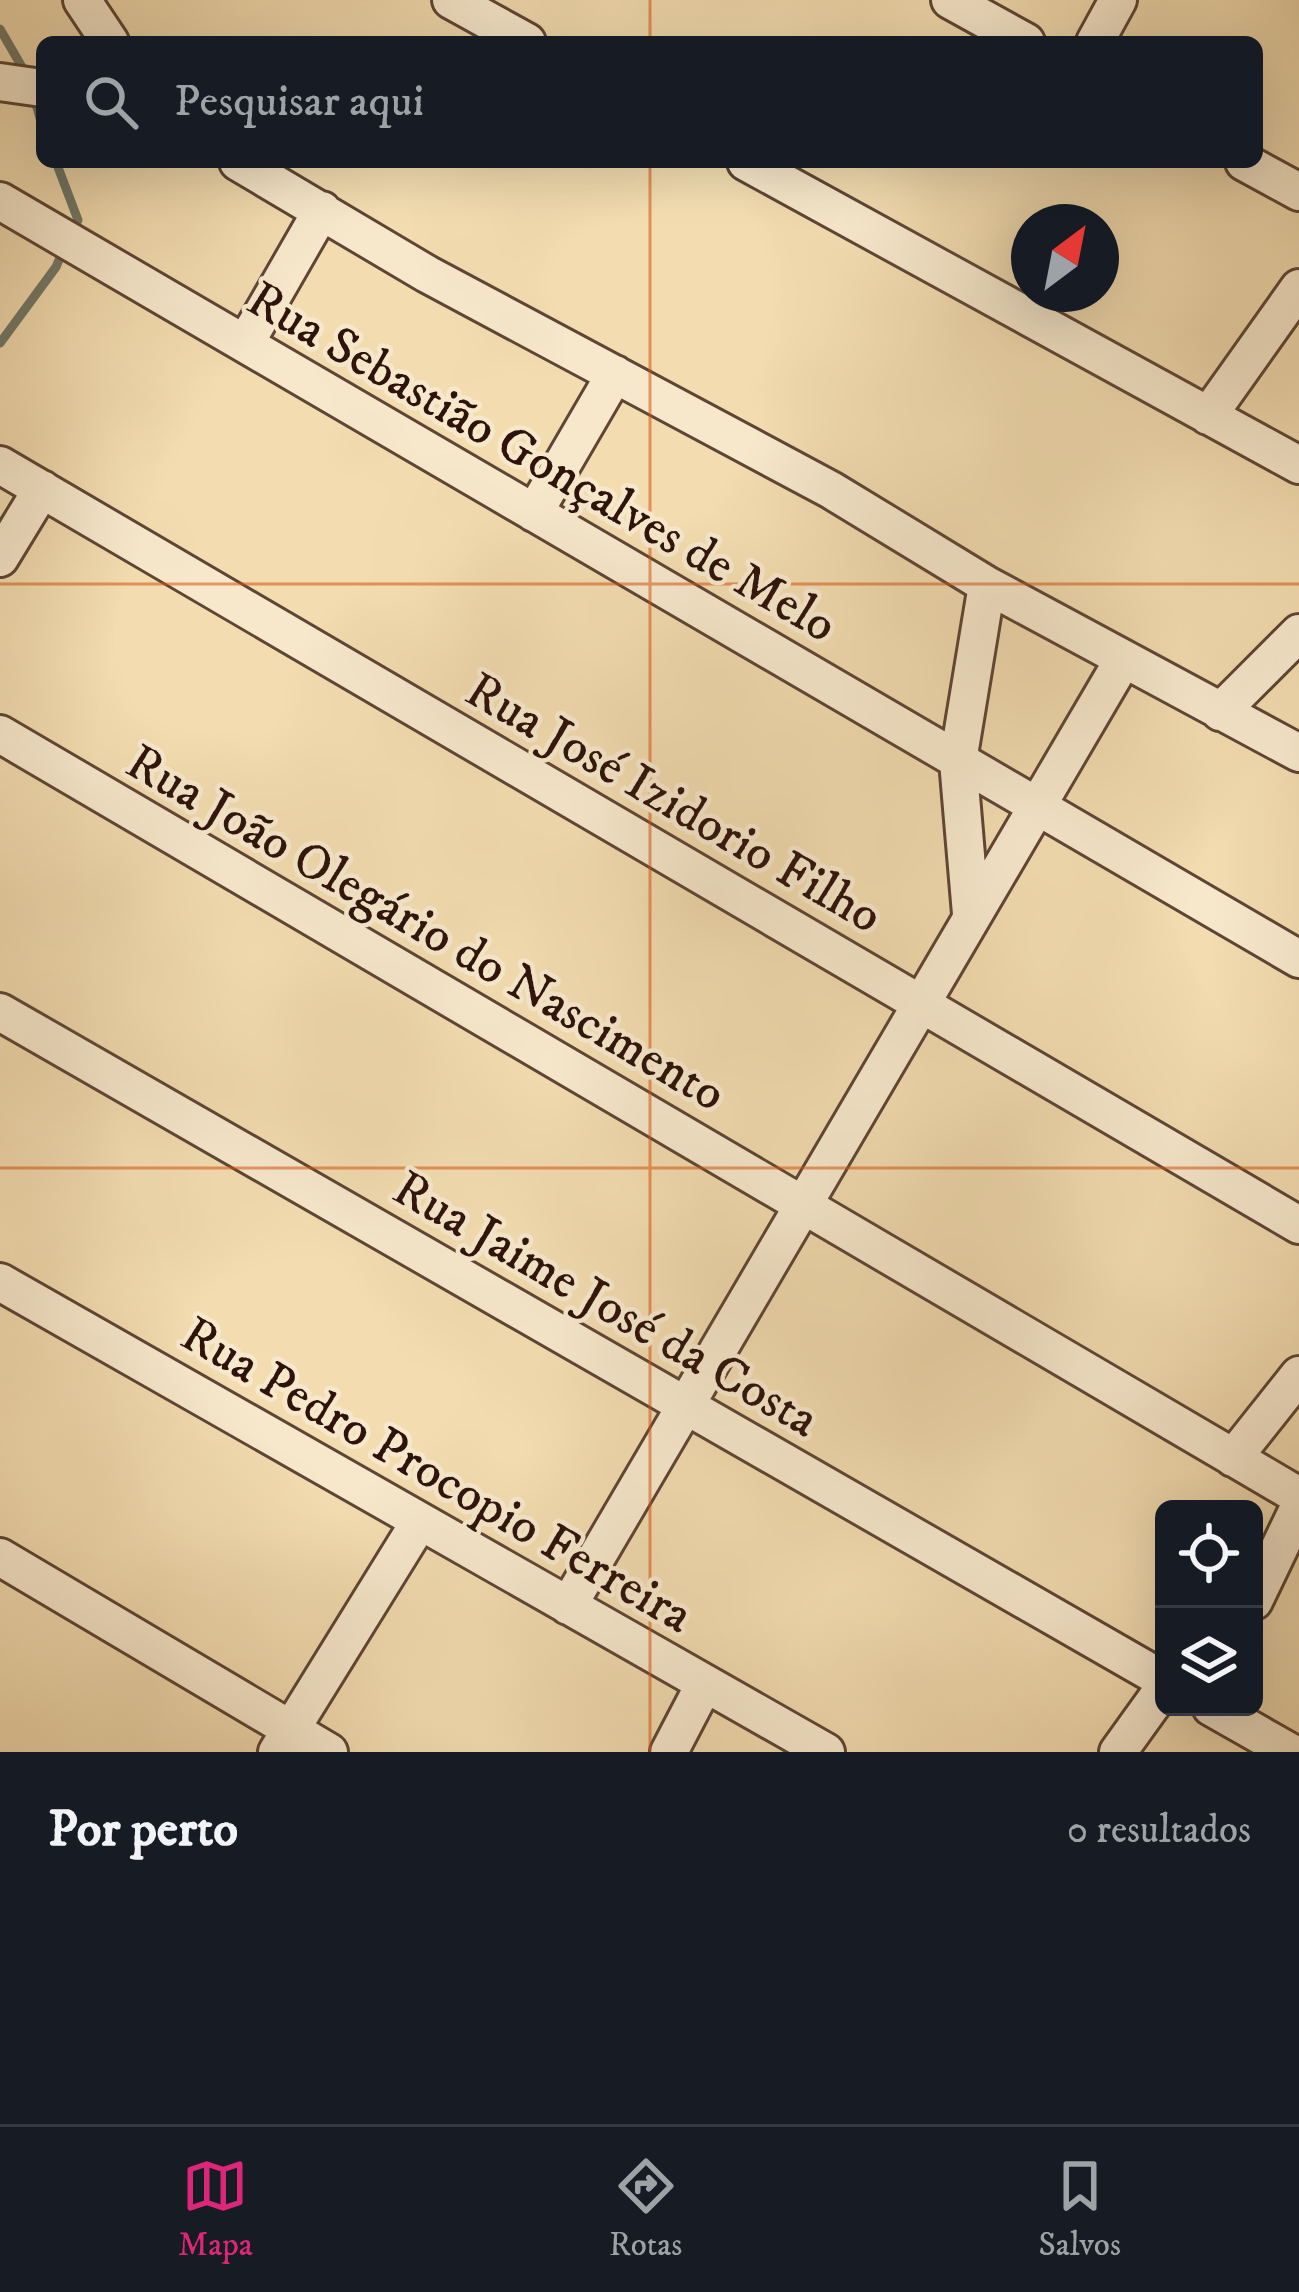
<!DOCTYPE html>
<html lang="pt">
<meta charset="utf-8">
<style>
body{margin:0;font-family:"IM FELL DW Pica",serif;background:#242831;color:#f1f3f6}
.controls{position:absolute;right:36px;bottom:36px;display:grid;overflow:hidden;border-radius:18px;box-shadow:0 12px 48px #0002}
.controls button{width:108px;height:108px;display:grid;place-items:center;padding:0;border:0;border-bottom:3px solid #363941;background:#171b24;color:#f1f3f6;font:60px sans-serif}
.compass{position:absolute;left:1011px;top:204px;width:108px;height:108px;border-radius:50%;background:#171b24;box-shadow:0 12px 48px #0002;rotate:32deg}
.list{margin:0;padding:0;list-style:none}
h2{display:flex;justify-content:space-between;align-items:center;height:156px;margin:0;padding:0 48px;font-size:51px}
h2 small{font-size:39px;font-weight:400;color:#9ea1a6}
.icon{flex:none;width:66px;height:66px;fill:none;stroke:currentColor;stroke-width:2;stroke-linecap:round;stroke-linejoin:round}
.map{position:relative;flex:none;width:1299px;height:1752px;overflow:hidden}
.search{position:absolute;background:#171b24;box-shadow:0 12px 48px #0002;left:36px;right:36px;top:36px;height:132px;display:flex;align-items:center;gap:30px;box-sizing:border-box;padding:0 42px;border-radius:18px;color:#9ea1a6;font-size:45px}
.sheet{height:372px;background:#171b24}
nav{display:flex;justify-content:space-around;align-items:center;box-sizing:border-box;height:168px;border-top:3px solid #363941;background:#171b24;font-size:33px;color:#9ea1a6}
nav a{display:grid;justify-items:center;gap:6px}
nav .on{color:#db2777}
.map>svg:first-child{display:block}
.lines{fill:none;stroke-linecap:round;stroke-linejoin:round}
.stream{stroke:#707868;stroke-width:9}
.minor-casing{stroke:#5e4534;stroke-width:42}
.minor{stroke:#f7e8cc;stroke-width:36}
.grid{fill:none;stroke:#d5520c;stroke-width:3;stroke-opacity:0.55}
.labels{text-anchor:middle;stroke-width:9;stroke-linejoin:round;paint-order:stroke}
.street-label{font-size:51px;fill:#2d130a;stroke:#f7e8cc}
</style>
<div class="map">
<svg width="1299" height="1752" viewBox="0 0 1299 1752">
<rect width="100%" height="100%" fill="#f2dcb0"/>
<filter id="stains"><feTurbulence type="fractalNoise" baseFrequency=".00167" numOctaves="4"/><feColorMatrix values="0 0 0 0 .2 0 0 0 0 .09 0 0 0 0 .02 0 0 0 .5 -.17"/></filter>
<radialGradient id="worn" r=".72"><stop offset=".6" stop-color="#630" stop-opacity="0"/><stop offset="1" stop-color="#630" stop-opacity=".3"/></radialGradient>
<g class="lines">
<path class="stream" d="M0,29L26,74
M34,97L42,125
M56,162L78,220L71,233
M0,343L56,267L64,248"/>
<g class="minor-casing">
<path id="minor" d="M82,0L110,42
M451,0L527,42
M950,0L1026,42
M1095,42L1118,0
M0,82L42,88
M238,162L427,274L831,490L987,585L1299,753
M746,162L1299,465
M1244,162L1299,192
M0,201L1299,959
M245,344L322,210
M1208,416L1299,288
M0,465L1299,1225
M534,513L615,374
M0,558L42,489
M1220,712L1299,633
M0,734L1299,1496
M971,914L958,761L987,585
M0,1012L1164,1680
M0,1282L826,1752
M1233,1458L1299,1375
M0,1557L329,1752
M1254,1601L1299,1507
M568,1606L1123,660
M1211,1707L1290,1752
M277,1752L420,1521
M669,1752L705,1683
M1118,1752L1164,1688"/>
</g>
<use href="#minor" class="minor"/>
</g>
<path class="grid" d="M650,0V42M650,162V1752M0,584H1299M0,1168H1299"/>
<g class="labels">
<g class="street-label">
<text transform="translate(543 460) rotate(30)" y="18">Rua Sebastião Gonçalves de Melo</text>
<text transform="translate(675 801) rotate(30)" y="18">Rua José Izidorio Filho</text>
<text transform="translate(427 926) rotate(30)" y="18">Rua João Olegário do Nascimento</text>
<text transform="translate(607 1302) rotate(30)" y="18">Rua Jaime José da Costa</text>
<text transform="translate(438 1473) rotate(30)" y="18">Rua Pedro Procopio Ferreira</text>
</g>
</g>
<rect width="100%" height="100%" filter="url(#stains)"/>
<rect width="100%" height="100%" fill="url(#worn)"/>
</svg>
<div class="controls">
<button><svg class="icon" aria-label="locate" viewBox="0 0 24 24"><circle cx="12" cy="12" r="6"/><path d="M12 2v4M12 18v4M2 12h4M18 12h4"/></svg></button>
<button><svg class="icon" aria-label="layers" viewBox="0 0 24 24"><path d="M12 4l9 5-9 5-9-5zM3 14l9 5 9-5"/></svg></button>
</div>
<svg class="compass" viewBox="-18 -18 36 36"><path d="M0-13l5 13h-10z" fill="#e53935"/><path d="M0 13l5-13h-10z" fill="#9ea1a6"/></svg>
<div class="search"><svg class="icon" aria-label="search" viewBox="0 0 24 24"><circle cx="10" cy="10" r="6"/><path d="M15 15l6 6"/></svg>Pesquisar aqui</div>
</div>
<section class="sheet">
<h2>Por perto<small>0 resultados</small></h2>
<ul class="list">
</ul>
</section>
<nav>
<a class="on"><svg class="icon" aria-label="map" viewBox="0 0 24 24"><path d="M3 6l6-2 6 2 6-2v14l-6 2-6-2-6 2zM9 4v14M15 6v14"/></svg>Mapa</a>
<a><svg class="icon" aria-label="directions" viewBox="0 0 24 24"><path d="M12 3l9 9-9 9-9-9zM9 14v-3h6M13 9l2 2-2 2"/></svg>Rotas</a>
<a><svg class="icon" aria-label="saved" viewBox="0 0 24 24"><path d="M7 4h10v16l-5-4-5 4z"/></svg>Salvos</a>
</nav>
